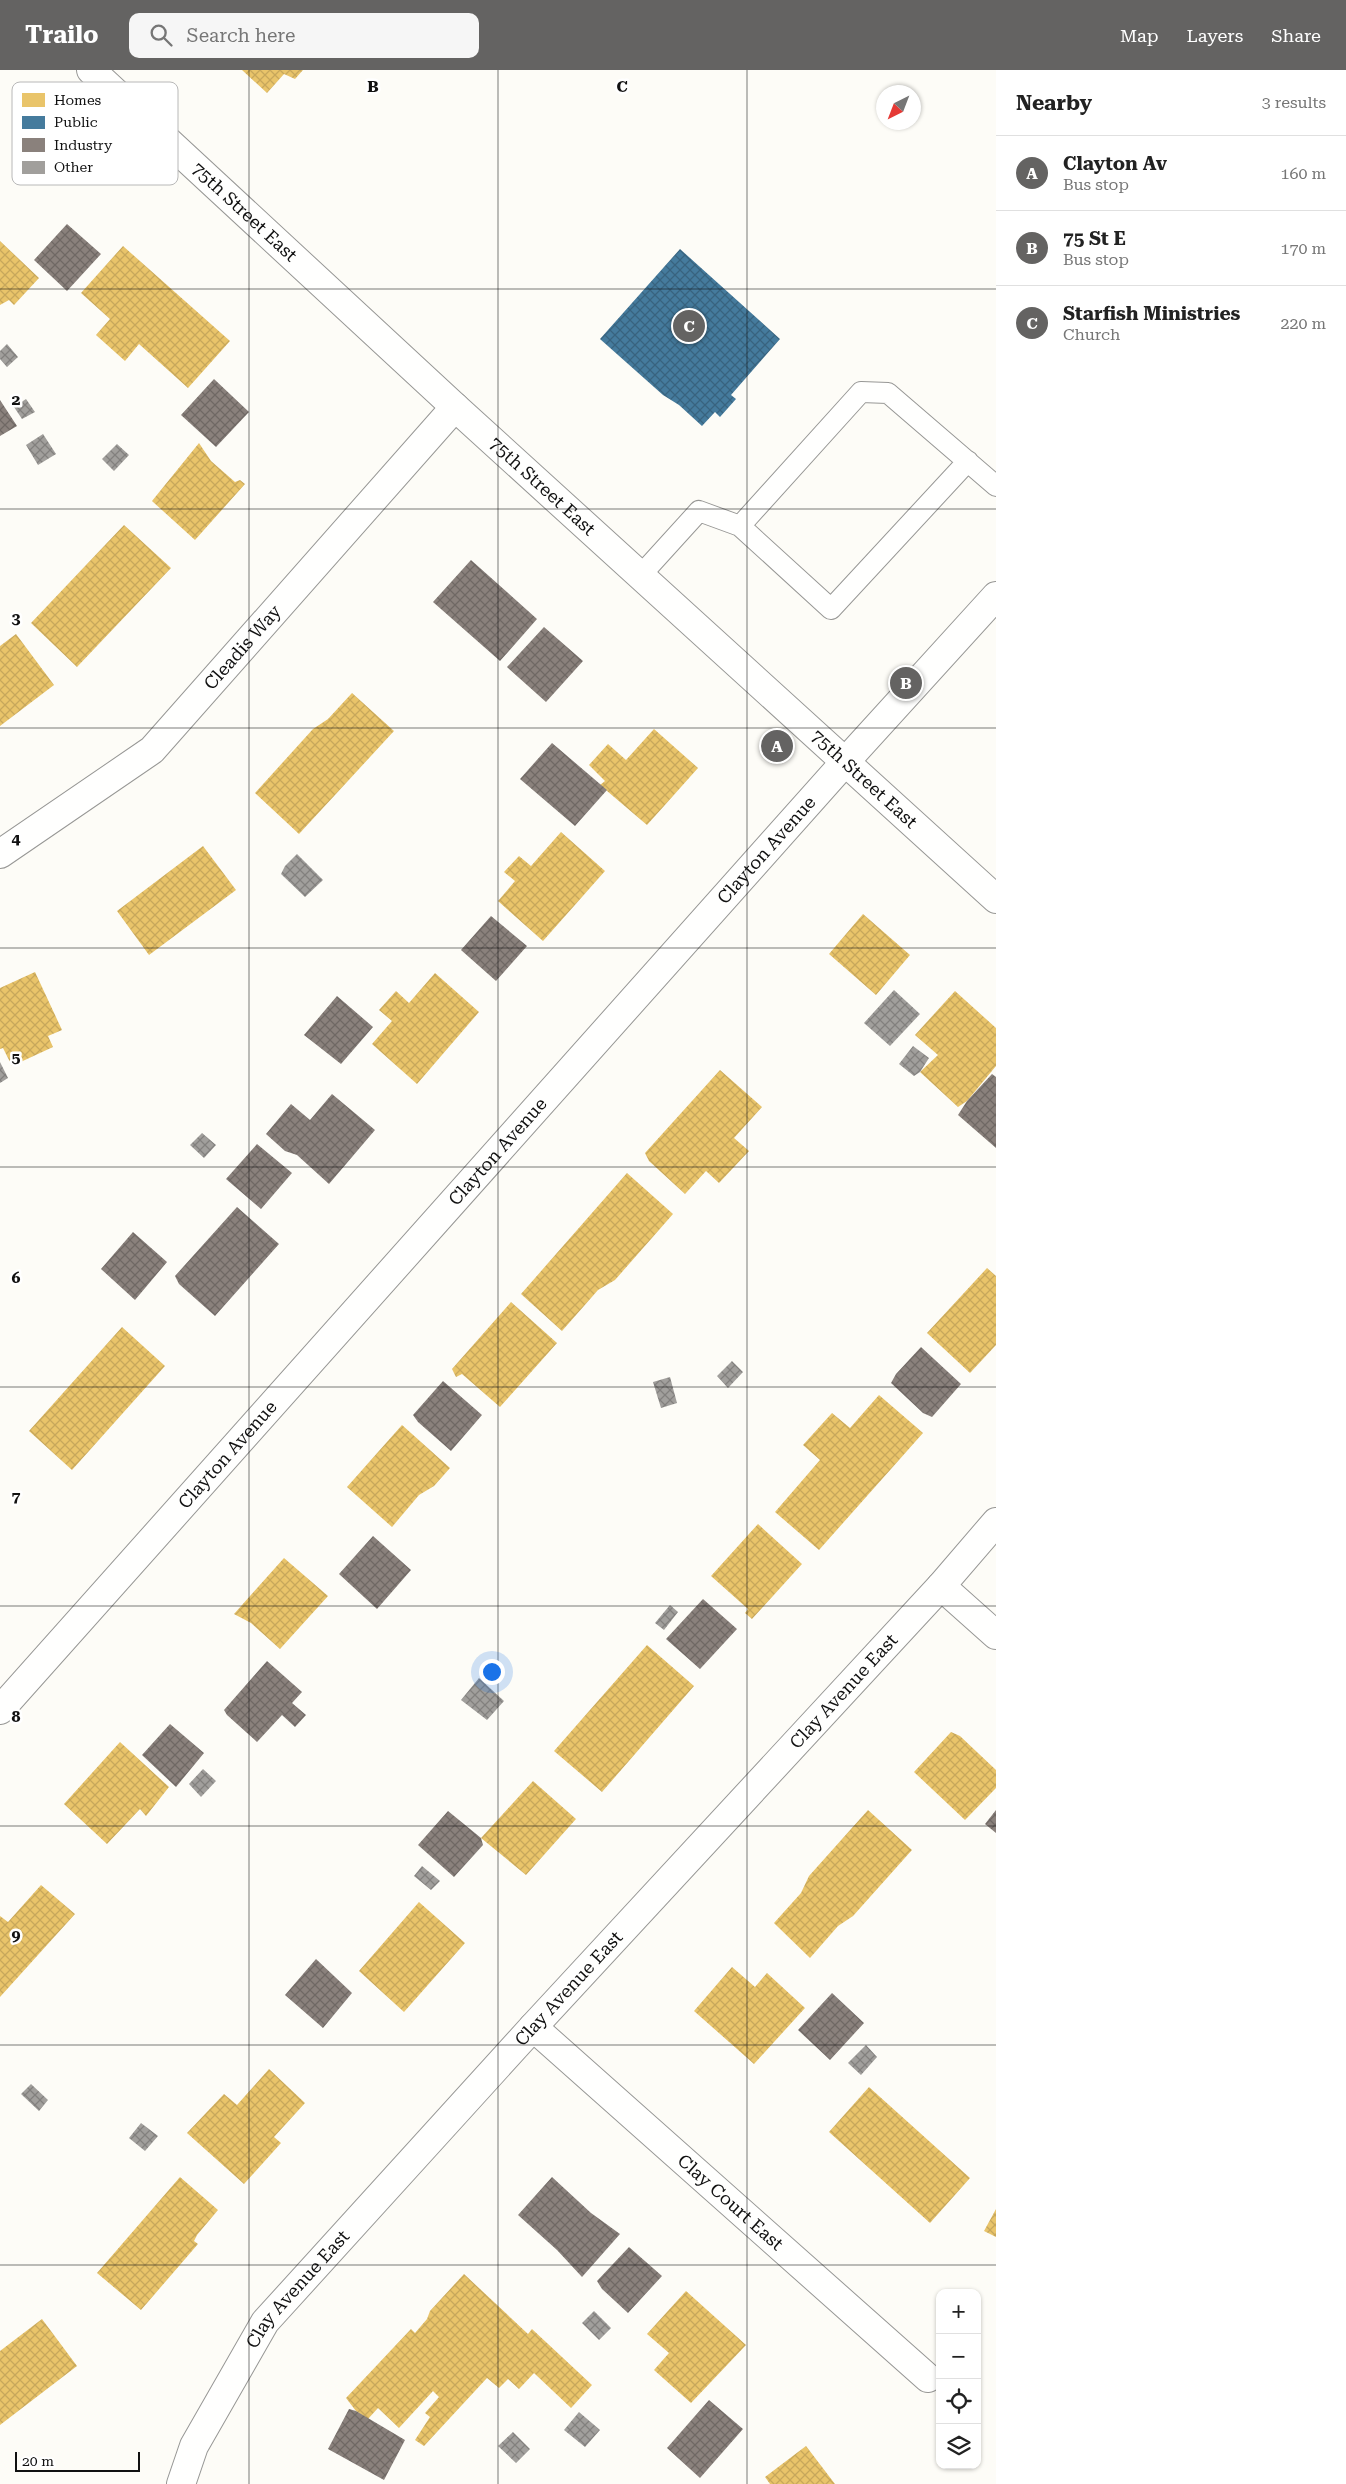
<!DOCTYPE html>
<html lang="en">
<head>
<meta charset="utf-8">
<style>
  body { margin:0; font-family:"Roboto Serif",serif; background:#f6f6f6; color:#222 }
  .controls { position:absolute; right:15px; bottom:15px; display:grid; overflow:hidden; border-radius:10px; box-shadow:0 1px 4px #0004 }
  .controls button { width:45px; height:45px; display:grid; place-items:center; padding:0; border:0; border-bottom:1px solid #e0e0e0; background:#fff; color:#222; font:25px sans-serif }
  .compass { position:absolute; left:876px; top:15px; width:45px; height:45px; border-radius:50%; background:#fff; box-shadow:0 1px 4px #0004; rotate:222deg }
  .scale { position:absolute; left:15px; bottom:12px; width:125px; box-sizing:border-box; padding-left:5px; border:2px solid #111; border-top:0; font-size:14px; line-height:18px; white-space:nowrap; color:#111; -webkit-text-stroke:4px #fff; paint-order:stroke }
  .you { position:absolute; left:491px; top:1601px; width:18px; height:18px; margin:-12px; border:4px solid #fff; border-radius:50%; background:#1a73e8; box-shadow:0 0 0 8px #1a73e833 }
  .badge { display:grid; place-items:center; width:32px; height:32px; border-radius:50%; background:#646362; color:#fff; font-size:16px; font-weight:700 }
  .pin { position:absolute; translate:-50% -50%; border:2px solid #fff; box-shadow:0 1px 5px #0006 }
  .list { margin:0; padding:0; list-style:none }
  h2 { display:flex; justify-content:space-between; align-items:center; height:65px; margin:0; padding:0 20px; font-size:21px }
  h2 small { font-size:16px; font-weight:400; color:#767676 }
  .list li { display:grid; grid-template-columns:32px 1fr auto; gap:15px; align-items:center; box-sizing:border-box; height:75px; padding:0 20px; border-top:1px solid #e0e0e0 }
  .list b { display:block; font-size:19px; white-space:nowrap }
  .list p { margin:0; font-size:16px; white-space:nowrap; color:#767676 }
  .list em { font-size:16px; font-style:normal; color:#767676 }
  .icon { flex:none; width:28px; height:28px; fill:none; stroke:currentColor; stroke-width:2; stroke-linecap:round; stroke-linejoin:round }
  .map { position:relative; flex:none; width:996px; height:2414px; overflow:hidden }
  header { display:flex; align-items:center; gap:30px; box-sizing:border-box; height:70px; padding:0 25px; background:#646362; color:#fff }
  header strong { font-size:24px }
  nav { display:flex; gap:28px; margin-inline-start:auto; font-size:18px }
  .search { width:350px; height:45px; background:#f6f6f6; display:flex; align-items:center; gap:12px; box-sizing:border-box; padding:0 18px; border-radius:10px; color:#767676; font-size:19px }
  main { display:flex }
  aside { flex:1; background:#fff }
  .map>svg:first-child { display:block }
</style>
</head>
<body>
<header>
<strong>Trailo</strong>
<div class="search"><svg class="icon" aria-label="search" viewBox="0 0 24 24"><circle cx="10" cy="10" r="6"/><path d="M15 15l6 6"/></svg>Search here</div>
<nav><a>Map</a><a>Layers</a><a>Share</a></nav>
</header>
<main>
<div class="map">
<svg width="996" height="2414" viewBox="0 0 996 2414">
  <defs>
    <pattern id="homes-cross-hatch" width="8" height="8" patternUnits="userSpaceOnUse" patternTransform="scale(1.25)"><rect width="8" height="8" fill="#e9c46a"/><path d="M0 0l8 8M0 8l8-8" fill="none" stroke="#c7a75b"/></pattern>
    <pattern id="public-cross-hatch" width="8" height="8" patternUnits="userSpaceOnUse" patternTransform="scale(1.25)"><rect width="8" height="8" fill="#457b9d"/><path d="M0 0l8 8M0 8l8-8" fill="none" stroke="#38637f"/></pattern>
    <pattern id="industry-cross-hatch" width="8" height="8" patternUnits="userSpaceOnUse" patternTransform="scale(1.25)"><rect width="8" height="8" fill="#8a817c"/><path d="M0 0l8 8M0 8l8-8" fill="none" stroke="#6f6864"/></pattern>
    <pattern id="building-cross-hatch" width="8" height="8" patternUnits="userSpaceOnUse" patternTransform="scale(1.25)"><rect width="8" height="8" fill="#a19f9c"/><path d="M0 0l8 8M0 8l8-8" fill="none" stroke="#82807e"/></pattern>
  </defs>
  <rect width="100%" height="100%" fill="#fdfcf7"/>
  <path fill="url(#homes-cross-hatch)" d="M242,0H303L295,9L284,4L267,23Z
    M0,171L39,208L14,235L9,230L0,235Z
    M123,176L230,271L188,318L139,274L125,291L96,265L110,249L81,223Z
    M199,373L211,391L235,412L240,410L245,414L195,470L152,431Z
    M124,455L171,498L77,597L31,553Z
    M16,564L54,615L0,656V576Z
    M352,623L394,661L299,764L255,723L313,659L328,649Z
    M654,659L698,698L647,755L600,715L605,711L589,695L608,674L626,690Z
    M561,762L605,801L543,871L498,831L515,811L504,802L519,786L531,796Z
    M203,776L236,820L149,885L117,841Z
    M863,844L910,885L876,925L829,884Z
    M35,902L62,960L48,966L53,977L12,996L3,978L0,979V918Z
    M435,903L479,942L417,1014L372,974L392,951L379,940L396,921L409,933Z
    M955,921L996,958V996L967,1031L958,1037L920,1002L938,985L915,965Z
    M720,1000L762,1037L734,1068L749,1081L719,1113L706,1101L685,1124L649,1091L645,1083Z
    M627,1103L673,1144L615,1210L598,1220L562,1261L521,1224Z
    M987,1198L996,1206V1275L970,1303L927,1263Z
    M511,1232L557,1273L500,1337L462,1304L456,1307L452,1299Z
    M122,1257L165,1296L72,1400L29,1361Z
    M879,1325L923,1363L819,1480L775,1442L820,1390L803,1375L832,1343L850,1358Z
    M402,1355L450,1398L434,1416L419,1425L392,1457L347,1417Z
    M758,1454L802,1494L752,1549L745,1543L748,1539L711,1506Z
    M284,1488L328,1526L280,1579L251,1553L234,1544Z
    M647,1575L694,1616L602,1722L554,1681Z
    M951,1662L960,1666L996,1700V1718L965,1750L914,1702Z
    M120,1672L169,1717L146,1746L140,1739L107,1774L64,1734Z
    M533,1711L576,1749L526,1805L481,1768Z
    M868,1740L912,1780L853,1846L838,1856L810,1888L774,1853L801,1823L809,1806Z
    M41,1815L75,1844L0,1927V1846L8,1852Z
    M419,1832L465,1873L404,1942L359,1901Z
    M732,1897L755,1917L767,1903L805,1938L754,1994L694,1941Z
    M269,1999L305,2033L274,2067L281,2073L244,2114L187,2063L224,2024L237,2035Z
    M869,2017L970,2108L930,2153L829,2062Z
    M180,2107L218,2140L197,2165L194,2171L198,2174L141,2240L97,2203Z
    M996,2139V2167L984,2161Z
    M464,2204L528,2264L532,2259L592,2315L571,2338L534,2303L519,2319L508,2309L499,2318L487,2308L424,2376L415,2370L430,2347L425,2343L439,2327L433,2321L399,2358L378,2338L368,2349L356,2341L346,2328L411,2259L415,2263L427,2249L430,2241Z
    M686,2221L746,2275L691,2333L654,2300L669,2283L647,2264Z
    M42,2249L77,2296L0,2355V2281Z
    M806,2376L835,2414H770L765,2407Z"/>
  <path fill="url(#public-cross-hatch)" d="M680,179L780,269L731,325L736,329L720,347L715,342L702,356L679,335L663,325L600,269Z"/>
  <path fill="url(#industry-cross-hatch)" d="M67,154L101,184L67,221L34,190Z
    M214,309L249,342L216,377L181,345Z
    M0,330L17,356L0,366Z
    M471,490L537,549L500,591L433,532Z
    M544,557L583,591L546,632L507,597Z
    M552,673L607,720L575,756L520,709Z
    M491,846L527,876L496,911L461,880Z
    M337,926L373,957L341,994L304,965Z
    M992,1004L996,1007V1078L958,1045L967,1031Z
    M332,1024L375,1060L329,1114L297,1085L285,1081L266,1064L291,1034L310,1050Z
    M257,1074L292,1103L261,1139L226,1109Z
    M237,1137L279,1174L215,1246L179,1214L175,1206Z
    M133,1162L167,1192L135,1230L101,1199Z
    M921,1277L961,1314L932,1347L923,1343L891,1313L896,1304Z
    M443,1311L482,1345L451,1381L418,1352L413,1345Z
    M373,1466L411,1500L377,1539L339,1504Z
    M703,1529L737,1559L700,1599L666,1569Z
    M267,1591L302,1622L292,1633L306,1645L295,1657L282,1645L257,1672L227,1645L224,1640Z
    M170,1654L204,1683L176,1717L142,1685Z
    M996,1740V1763L985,1754Z
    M448,1741L481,1768L483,1775L454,1807L418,1775Z
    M316,1889L352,1923L323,1958L285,1925Z
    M832,1923L864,1953L830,1990L798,1960Z
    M552,2107L591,2143L620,2164L582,2207L557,2180L518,2145Z
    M629,2177L662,2206L628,2243L602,2219L597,2211Z
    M709,2330L743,2359L700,2408L667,2378Z
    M349,2339L356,2341L405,2370L384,2410L328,2379Z"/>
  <path fill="url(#building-cross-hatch)" d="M7,274L18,287L7,297L0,289V281Z
    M26,329L35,342L22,349L14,337Z
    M43,364L56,384L38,395L26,375Z
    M117,374L129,385L114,401L102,389Z
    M297,784L323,810L305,827L281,804L285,796Z
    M894,920L920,944L890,976L864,953Z
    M913,976L929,988L920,1002L914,1006L899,994Z
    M0,992L8,1008L0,1013Z
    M202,1063L216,1075L204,1088L190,1075Z
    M732,1291L743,1302L728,1318L717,1306Z
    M670,1307L677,1333L661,1338L653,1312Z
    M670,1535L678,1542L664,1560L655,1553Z
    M479,1608L504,1631L487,1650L461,1630Z
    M203,1699L216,1711L201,1727L189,1714Z
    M422,1796L440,1811L431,1820L414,1806Z
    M866,1975L877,1987L861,2005L848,1993Z
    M31,2014L48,2030L39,2041L21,2024Z
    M141,2053L158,2066L145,2081L129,2068Z
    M594,2241L611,2258L599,2270L582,2253Z
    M579,2342L600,2360L585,2377L564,2360Z
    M513,2362L530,2379L516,2393L498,2376Z"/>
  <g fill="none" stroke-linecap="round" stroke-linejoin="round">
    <g stroke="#979795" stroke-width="22">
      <path id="lane" d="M740,456L831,539L968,391
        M640,506L699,441L740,456L861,322L888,323L996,416"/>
    </g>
    <g stroke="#979795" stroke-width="30">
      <g id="street">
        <path id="s1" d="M91,0L455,337L996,829"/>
        <path id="s2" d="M0,784L152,680L455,337"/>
        <path d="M941,1516L996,1565"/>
        <path id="s3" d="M0,1640L845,692L996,526"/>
        <path id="s4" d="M533,1957L928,2308"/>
        <path id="s5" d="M181,2414L194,2376L265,2252L533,1957L941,1516L996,1452"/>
      </g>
    </g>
    <use href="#lane" stroke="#fffffe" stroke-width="20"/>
    <use href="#street" stroke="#fffffe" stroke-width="28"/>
  </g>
  <path fill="none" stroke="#111" stroke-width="1" stroke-opacity="0.55" d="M249,0V2414M498,0V2414M747,0V2414M0,219H996M0,439H996M0,658H996M0,878H996M0,1097H996M0,1317H996M0,1536H996M0,1756H996M0,1975H996M0,2195H996"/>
  <g text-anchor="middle" stroke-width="5" stroke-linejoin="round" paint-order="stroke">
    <g font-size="18" fill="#111" stroke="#fff">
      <text dy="6" stroke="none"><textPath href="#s1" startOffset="209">75th Street East</textPath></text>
      <text dy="6" stroke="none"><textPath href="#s1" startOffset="614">75th Street East</textPath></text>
      <text dy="6" stroke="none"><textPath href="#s2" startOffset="321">Cleadis Way</textPath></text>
      <text dy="6" stroke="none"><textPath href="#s1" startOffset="1049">75th Street East</textPath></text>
      <text dy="6" stroke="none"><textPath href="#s3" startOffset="1152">Clayton Avenue</textPath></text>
      <text dy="6" stroke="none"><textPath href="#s3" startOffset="748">Clayton Avenue</textPath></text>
      <text dy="6" stroke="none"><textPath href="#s3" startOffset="342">Clayton Avenue</textPath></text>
      <text dy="6" stroke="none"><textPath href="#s5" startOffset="1039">Clay Avenue East</textPath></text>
      <text dy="6" stroke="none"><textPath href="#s5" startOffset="634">Clay Avenue East</textPath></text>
      <text dy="6" stroke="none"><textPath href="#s4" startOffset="264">Clay Court East</textPath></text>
      <text dy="6" stroke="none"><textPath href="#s5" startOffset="229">Clay Avenue East</textPath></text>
    </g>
  </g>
  <rect x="12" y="12" width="166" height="103" rx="8" fill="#fff" stroke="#b8b8b8" stroke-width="1"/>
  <rect x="22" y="23" width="23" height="14" fill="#e9c46a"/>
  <rect x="22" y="46" width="23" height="13" fill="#457b9d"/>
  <rect x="22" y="68" width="23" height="14" fill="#8a817c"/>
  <rect x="22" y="91" width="23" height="13" fill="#a19f9c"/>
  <g font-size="14" fill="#111">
    <text x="54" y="35">Homes</text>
    <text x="54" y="57">Public</text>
    <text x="54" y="80">Industry</text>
    <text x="54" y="102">Other</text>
  </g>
  <g font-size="16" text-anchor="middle" font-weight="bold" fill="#111" stroke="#fff" stroke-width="5" stroke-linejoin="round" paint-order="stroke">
    <text x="373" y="22">B</text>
    <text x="622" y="22">C</text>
    <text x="16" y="335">2</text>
    <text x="16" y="554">3</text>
    <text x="16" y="774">4</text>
    <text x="16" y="993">5</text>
    <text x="16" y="1213">6</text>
    <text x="16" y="1432">7</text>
    <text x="16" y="1652">8</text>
    <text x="16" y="1871">9</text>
  </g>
</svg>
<div class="controls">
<button>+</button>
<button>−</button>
<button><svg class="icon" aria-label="locate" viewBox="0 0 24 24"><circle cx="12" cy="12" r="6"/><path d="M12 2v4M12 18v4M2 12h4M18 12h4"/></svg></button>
<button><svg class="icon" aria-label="layers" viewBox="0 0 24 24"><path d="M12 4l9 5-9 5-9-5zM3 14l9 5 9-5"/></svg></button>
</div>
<svg class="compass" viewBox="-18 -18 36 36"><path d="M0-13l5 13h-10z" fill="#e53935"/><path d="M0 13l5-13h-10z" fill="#767676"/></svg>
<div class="scale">20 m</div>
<div class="you"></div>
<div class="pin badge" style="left:777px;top:676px">A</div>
<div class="pin badge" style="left:906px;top:613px">B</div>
<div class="pin badge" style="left:689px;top:256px">C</div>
</div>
<aside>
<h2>Nearby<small>3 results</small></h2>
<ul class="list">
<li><span class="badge">A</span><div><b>Clayton Av</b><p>Bus stop</p></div><em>160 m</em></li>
<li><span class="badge">B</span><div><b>75 St E</b><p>Bus stop</p></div><em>170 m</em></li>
<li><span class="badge">C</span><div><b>Starfish Ministries</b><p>Church</p></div><em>220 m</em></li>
</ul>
</aside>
</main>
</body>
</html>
